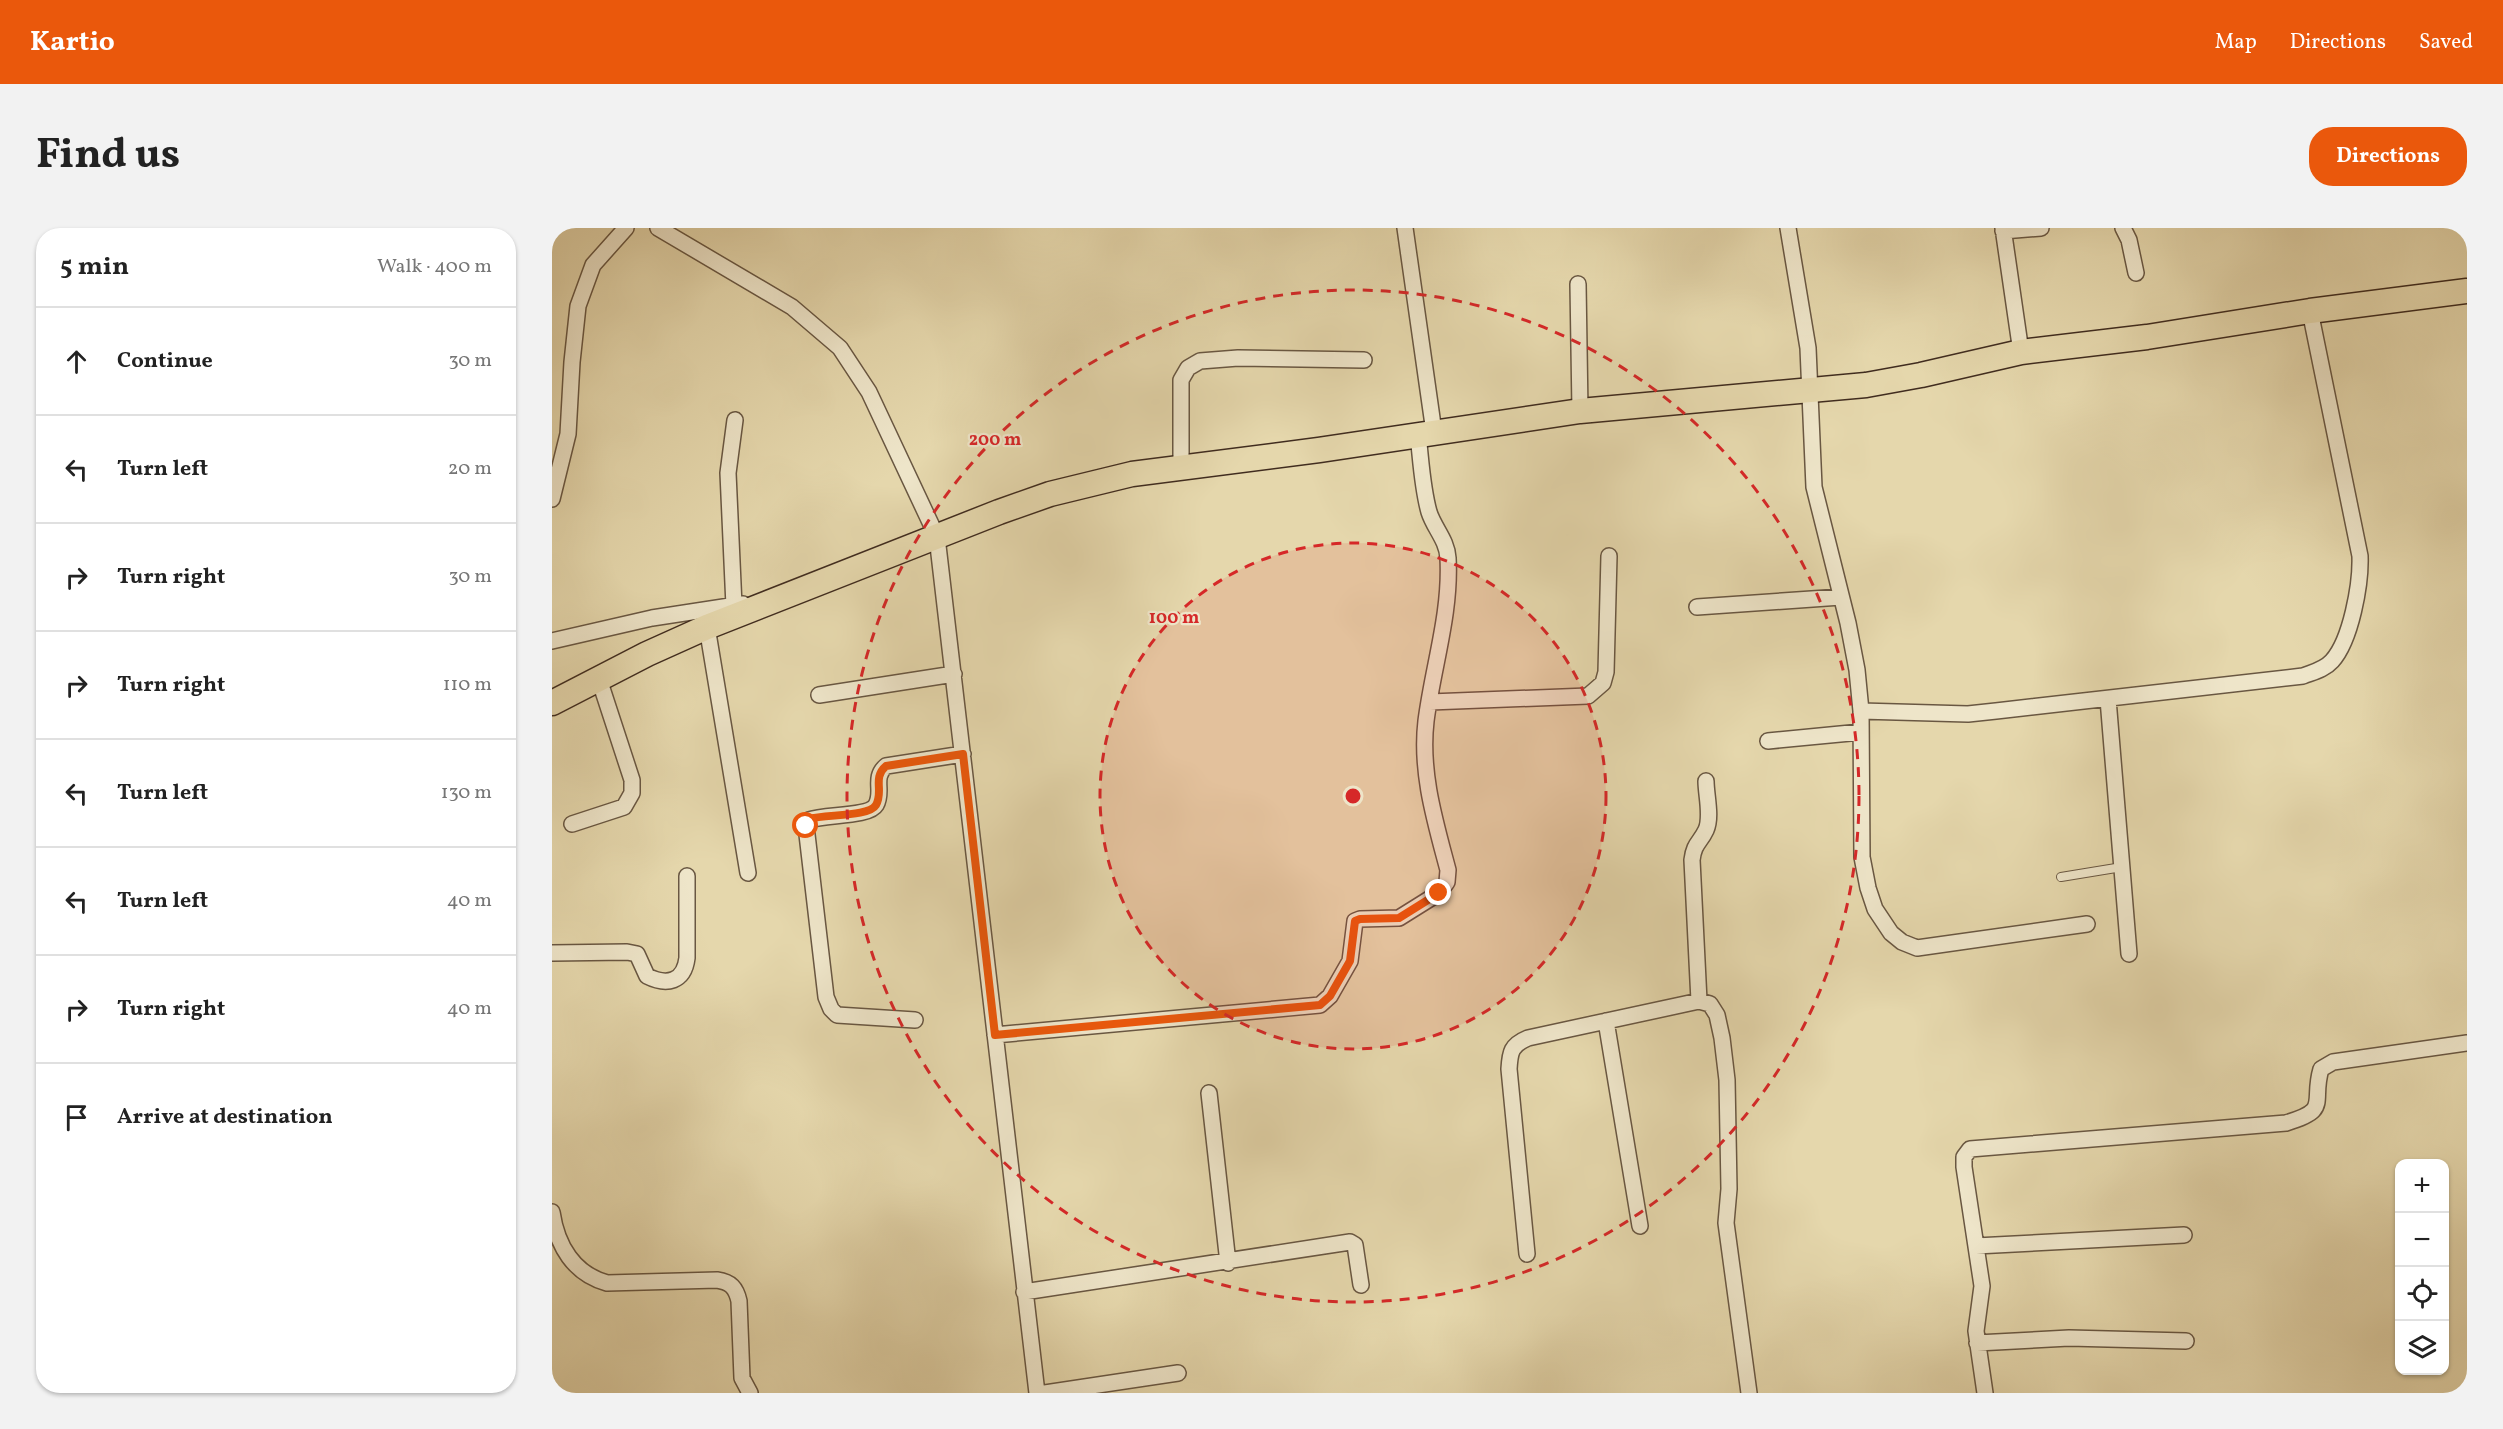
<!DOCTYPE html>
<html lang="en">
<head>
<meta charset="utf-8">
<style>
  body { margin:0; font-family:Vollkorn,serif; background:#f2f2f2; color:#222 }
  .controls { position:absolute; right:18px; bottom:18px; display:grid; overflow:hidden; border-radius:12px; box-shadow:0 2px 4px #0004 }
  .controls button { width:54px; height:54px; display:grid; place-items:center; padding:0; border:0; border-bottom:2px solid #e0e0e0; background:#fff; color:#222; font:30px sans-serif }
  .stop { position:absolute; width:18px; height:18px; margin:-14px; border:4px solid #ea580c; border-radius:50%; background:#fff }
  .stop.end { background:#ea580c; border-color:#fff; box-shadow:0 2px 6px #0008 }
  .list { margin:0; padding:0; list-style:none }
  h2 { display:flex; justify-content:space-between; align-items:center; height:78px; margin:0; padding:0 24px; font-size:26px }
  h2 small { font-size:20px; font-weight:400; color:#767676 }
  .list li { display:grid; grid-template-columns:39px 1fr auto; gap:18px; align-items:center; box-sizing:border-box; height:108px; padding:0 24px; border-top:2px solid #e0e0e0 }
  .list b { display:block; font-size:22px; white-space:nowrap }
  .list em { font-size:20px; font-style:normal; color:#767676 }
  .icon { flex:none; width:33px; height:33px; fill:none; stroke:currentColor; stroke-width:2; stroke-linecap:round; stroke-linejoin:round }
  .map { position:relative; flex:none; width:1915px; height:1165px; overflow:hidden; border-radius:24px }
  header { display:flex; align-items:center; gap:36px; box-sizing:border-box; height:84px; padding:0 30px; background:#ea580c; color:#fff }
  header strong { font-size:28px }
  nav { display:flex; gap:33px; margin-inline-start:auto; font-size:21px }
  .intro { display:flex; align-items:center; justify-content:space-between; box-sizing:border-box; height:144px; padding:0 36px }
  h1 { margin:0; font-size:42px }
  .button { padding:15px 27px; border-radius:24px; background:#ea580c; color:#fff; font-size:21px; font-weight:700 }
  main { display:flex; gap:36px; padding:0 36px }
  aside { flex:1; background:#fff; border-radius:24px; box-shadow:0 2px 4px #0004 }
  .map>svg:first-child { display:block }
</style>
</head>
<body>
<header>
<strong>Kartio</strong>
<nav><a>Map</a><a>Directions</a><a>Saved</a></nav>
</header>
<div class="intro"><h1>Find us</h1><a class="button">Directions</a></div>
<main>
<aside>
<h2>5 min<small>Walk · 400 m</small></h2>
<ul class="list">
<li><svg class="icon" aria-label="ahead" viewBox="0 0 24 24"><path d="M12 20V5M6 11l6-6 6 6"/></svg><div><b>Continue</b></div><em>30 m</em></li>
<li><svg class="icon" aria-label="left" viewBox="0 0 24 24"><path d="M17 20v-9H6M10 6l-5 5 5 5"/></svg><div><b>Turn left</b></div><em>20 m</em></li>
<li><svg class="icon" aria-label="right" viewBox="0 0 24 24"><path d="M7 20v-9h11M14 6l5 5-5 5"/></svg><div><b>Turn right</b></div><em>30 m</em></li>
<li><svg class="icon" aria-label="right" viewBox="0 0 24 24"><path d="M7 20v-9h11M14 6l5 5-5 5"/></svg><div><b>Turn right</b></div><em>110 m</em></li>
<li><svg class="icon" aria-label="left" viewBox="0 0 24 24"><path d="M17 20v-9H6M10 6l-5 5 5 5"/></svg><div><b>Turn left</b></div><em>130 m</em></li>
<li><svg class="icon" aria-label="left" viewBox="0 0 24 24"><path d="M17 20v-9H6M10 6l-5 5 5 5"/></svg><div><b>Turn left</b></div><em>40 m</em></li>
<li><svg class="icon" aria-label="right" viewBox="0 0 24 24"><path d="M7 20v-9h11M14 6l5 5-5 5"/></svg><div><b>Turn right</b></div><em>40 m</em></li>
<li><svg class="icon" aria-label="arrive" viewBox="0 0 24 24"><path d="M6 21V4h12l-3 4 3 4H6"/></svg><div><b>Arrive at destination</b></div></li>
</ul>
</aside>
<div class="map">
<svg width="1915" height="1165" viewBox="0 0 1915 1165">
  <rect width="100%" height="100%" fill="#e5d7ac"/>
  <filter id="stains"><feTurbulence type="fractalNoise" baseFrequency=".00333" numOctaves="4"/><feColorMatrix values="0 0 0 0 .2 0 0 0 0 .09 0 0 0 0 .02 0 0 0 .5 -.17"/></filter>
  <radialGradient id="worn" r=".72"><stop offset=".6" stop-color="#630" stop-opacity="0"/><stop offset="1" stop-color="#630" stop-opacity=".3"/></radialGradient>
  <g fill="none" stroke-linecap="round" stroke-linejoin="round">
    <g stroke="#695742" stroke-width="10">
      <path id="service" d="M1509,649L1570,639"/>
    </g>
    <g stroke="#695742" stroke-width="18">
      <path id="minor" d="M106,0L240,79L288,120L317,164L385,309L485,1165
        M853,0L882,204
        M1236,0L1256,120L1262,259L1296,395L1305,442L1309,483L1310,629L1316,660L1323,681L1339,705L1350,714L1365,720L1535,696
        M1451,0L1469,124
        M1571,0L1577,12L1584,45
        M1451,3L1489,0
        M1026,56L1028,183
        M629,238V152L636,140L648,133L686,130L812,132
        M0,271L16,206L20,134L26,78L41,37L74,0
        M182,378L176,245L183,192
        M1145,379L1289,369
        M155,399L196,645
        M0,413L100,390L191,376
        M267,467L402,446
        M1556,471L1577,726
        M878,474L1036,468L1051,455L1054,444L1057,328
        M1309,483L1416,486L1444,483L1751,448C1761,444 1772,442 1780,433C1799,412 1809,356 1808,328L1758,83
        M1216,513L1309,504
        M20,596L72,579L80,565V552L47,451
        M0,725L75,724L85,726L95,748C115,758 132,754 135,730V648
        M1147,773L1140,632C1142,615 1148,615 1154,602C1160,589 1154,567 1154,553
        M363,792L285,787L279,781L274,769L254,598L257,592C273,586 317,589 324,577C332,563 320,550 334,538L411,526
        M1054,793L1088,998
        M443,807L768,777L778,768L798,733L803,693L808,691L847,690L887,665L895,654L896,642C883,593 868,544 874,493C881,438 899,386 896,330C895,312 882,300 877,284C870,259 869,232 866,207
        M657,865L676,1035
        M0,984C5,1018 22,1046 55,1055L165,1052C179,1054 184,1060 187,1073L190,1150L198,1165
        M1424,1018L1632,1007
        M975,1026L957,841C958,824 959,817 976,810L1147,773L1158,776L1165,787L1170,810L1175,852L1177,961L1174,995L1197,1165
        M472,1064L798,1014L803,1017L809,1057
        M1425,1115L1517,1110L1634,1113
        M493,1165L626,1145
        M1433,1165L1424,1103L1430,1058L1412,939V929L1418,921L1734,895C1779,882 1759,875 1769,841L1781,834L1915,815"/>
    </g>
    <g stroke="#402c1f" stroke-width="27">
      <path id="trunk" d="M0,475L95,426L155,399L447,284L498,266L580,246L767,222L1028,183L1314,157L1369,147L1469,124L1595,109L1758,83L1915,63"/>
    </g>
    <use href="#service" stroke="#eee5c9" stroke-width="8"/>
    <use href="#minor" stroke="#eee5c9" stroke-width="15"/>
    <use href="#trunk" stroke="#e5d7ac" stroke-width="24"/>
  </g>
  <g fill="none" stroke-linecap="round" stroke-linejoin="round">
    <path stroke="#ea580c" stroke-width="8" d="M254,598L257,591C273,586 317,589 324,577C332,563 320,550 334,538L411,526L443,807L768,777L778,768L798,733L803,693L808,691L847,690L887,665"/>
  </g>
  <circle cx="801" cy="568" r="253" fill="#d62828" fill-opacity=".12"/>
  <g fill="none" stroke="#d62828" stroke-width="3" stroke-dasharray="10 8">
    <circle cx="801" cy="568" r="253"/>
    <circle cx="801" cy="568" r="506"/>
  </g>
  <circle cx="801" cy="568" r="9" fill="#d62828" stroke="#eee5c9" stroke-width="3"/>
  <g font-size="18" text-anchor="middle" font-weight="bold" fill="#d62828" stroke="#eee5c9" stroke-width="4.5" stroke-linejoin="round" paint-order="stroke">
    <text x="443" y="217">200 m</text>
    <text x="622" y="395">100 m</text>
  </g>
  <rect width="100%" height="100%" filter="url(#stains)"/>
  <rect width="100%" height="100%" fill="url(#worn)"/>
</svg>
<div class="controls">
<button>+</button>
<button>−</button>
<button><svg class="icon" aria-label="locate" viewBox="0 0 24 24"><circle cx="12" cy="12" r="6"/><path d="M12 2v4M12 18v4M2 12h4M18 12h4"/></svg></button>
<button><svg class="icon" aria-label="layers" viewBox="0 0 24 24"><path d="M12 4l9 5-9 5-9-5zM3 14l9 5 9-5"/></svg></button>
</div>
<div class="stop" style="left:254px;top:598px"></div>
<div class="stop end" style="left:887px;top:665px"></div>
</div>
</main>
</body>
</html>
